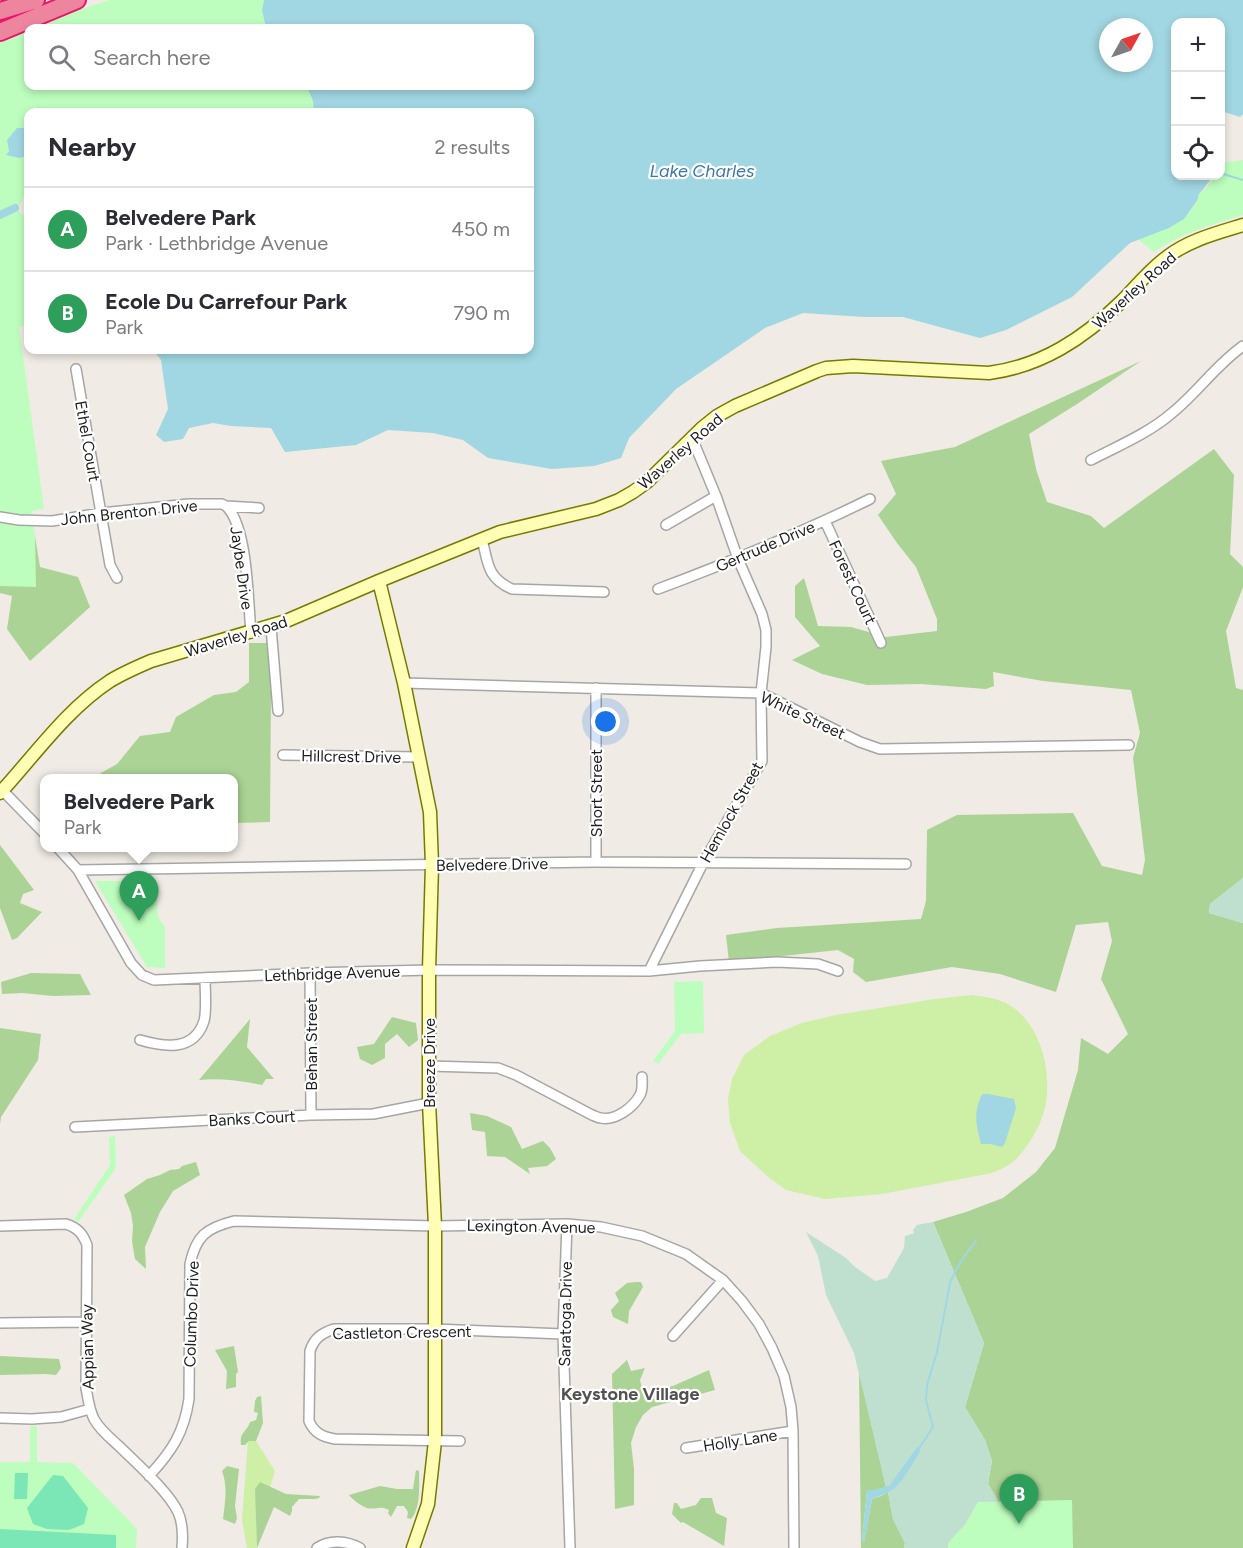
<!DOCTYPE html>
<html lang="en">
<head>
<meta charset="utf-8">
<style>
  body { margin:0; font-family:Figtree,sans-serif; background:#f7f7f7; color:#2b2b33 }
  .controls { position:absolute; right:18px; top:18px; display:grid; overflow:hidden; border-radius:12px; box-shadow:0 3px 9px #0003 }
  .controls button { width:54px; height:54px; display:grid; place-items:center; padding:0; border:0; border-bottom:2px solid #e1e1e2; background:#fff; color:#2b2b33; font:30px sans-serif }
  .compass { position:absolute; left:1099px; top:18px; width:54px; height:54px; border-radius:50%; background:#fff; box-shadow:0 3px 9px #0003; rotate:50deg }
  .you { position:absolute; left:606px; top:722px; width:21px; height:21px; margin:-15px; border:4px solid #fff; border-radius:50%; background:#1a73e8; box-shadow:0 0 0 9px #1a73e833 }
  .badge { display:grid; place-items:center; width:39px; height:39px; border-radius:50%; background:#cd000d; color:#fff; font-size:20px; font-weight:700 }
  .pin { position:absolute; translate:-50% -50px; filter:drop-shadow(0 2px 3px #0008) }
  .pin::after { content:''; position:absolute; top:32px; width:21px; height:18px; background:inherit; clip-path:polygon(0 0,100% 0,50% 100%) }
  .popup { position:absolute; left:40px; top:774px; width:198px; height:78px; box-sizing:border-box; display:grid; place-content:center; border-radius:12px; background:#fff; filter:drop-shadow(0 2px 4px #0005); font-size:20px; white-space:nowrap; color:#7c7c81 }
  .popup b { font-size:22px; color:#2b2b33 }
  .popup::after { content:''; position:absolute; left:50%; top:100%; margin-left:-12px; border:12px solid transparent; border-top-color:#fff }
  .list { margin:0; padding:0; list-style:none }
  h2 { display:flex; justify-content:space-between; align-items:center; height:78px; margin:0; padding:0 24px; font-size:26px }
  h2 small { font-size:20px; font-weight:400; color:#7c7c81 }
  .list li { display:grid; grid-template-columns:39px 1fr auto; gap:18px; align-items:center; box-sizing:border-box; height:84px; padding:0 24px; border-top:2px solid #e1e1e2 }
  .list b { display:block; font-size:22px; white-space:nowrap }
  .list p { margin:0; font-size:20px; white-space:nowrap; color:#7c7c81 }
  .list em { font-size:20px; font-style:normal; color:#7c7c81 }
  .icon { flex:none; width:33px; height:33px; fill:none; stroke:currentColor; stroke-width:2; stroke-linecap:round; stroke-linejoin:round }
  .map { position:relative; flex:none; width:1243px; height:1548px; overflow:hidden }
  .search { position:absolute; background:#fff; box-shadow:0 3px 9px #0003; left:24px; top:24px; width:510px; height:66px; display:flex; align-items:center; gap:15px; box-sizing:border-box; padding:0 21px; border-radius:12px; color:#7c7c81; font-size:22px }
  .panel { position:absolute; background:#fff; box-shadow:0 3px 9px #0003; left:24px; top:108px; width:510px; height:246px; border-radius:12px }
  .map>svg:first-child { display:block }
</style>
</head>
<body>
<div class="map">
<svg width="1243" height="1548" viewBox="0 0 1243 1548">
  <rect width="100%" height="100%" fill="#f0ebe4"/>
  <path fill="#ceefa6" d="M971,995C985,997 999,998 1011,1006C1041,1026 1051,1069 1046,1102C1043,1122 1030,1145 1016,1159C1009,1166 1001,1169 992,1173L882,1194L825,1199L786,1190L767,1176L740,1151L730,1123L728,1099L732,1079L744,1055L770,1036L802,1023L836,1015L935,999Z
    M248,1441H256L275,1471L270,1487L260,1482L256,1513L257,1548H247L242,1520Z"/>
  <path fill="#abd395" d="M1141,361L1077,404L1029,434L1036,469L1047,502L1091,516L1104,528L1214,449L1234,475L1230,554L1243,567V587L1226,631L1236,688L1243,690V878L1210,904L1209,913L1243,923V1548H948V1543L998,1501L988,1484L992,1461L985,1440L965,1407L984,1343L933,1222L966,1212L1003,1198L1036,1172L1055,1148L1078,1070L1081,1038L1108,1054L1128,1034L1101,979L1112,941L1108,922L1076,925L1056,992L1000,974L952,967L866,982L853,972L854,959L838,950L729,962L726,935L777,928L921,919L926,901L927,830L957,815L1073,813L1102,866L1142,875L1145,860L1133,758L1140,733L1131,690L1043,681L993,672L994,686L986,689L921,684L867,685L822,674L792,660L820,646L795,617V586L804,578L818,626L851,627L886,637L937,631V619L916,567L897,543L878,515L896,494L881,461L955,447Z
    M0,530L35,536L40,567L78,577L90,607L30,661L7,629L12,596L0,593Z
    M249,643H267L271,691L270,822L234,823V778H96L101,773L117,764L140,736L170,732L176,717L214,695L236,692L249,682Z
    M0,845L34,890L23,894L20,903L42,912L17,938L12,940L0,908Z
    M31,973L80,974L91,995L53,996L22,993L2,994L1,982Z
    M392,1017L416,1023L418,1040L409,1047L397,1034L385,1044V1058L372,1065L360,1059L357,1047L374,1044Z
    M250,1019L247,1047L274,1079H266L262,1085C242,1081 220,1078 199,1080Z
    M0,1028L41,1034L38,1060L1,1117L0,1124Z
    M470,1113L487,1116L511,1127L522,1149L543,1141L550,1148L556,1159L547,1166L528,1168L530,1174L505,1157L487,1156L485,1132L472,1130Z
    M196,1162L200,1175L173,1191L160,1212L145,1247L146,1269L135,1259L132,1241L133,1226L131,1213L124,1195L147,1179L160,1175L170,1170L179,1169L182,1166Z
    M636,1282H641L643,1287L629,1311L628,1324L613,1317L611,1310L619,1301L615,1293L627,1283Z
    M234,1346L238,1372L236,1374V1387L226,1389L227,1371L215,1350Z
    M0,1356L59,1359L61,1368L56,1375L45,1374L0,1375Z
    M627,1360L631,1371L645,1368L640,1380L645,1401L653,1389L673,1386L709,1370L715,1390L652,1407L643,1415L636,1427L631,1443L634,1469V1505L615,1509L612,1374Z
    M859,1370L886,1487L876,1490L867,1491L862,1540L864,1542L872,1499L881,1496L888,1492L893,1519L905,1543L904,1548H861Z
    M261,1396L263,1423L256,1441H249L245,1445H241C239,1432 247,1432 250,1422L256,1420L258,1413L254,1412L255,1401L257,1397Z
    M227,1466L239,1469L235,1506L237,1518L235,1524L223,1519C225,1502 228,1487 222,1471Z
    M416,1470L419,1471C419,1487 421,1507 411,1519L407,1518L408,1512L404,1506H397L391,1517L388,1513L389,1510C380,1505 376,1510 367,1508C361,1506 353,1500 349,1495L380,1486L397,1489H413Z
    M260,1482L286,1494L320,1496L319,1498L315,1499H299L292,1507V1511L290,1516L274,1507L257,1548L255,1489Z
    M701,1498H712L716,1513L727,1518L724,1546L683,1522L681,1523L672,1514L674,1503H677L681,1509L696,1505Z"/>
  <path fill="#bfe0cf" d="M1243,878V923L1209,913L1210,904Z
    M933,1222L984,1343L965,1407L985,1440L992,1461L988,1484L998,1502H978L965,1525L948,1543V1548H904L905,1543L893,1519L888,1492L896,1487L916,1458L890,1485L886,1487L854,1353L826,1295L818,1256L806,1232L846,1258L855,1267L875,1281L887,1278L904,1248L905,1236L914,1233L913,1230L917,1225Z"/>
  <path fill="#bdfebe" d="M110,0H264L262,10L266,28H28V86H306C311,95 315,102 313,112H28V128L15,132L7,140L9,151L6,155L19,158L28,156V188C23,194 23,204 16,208L21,214L28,215V326L19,327L44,509L31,511L35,536L36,587L0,586V34Z
    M1243,160V215C1208,226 1184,232 1154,252L1138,239C1162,232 1193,221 1199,194C1207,189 1211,179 1220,176L1222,170L1221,163Z
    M95,881H155L158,917L165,927V968L147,967Z
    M703,981L704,1033L681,1034L658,1064L653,1061L675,1031L674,982Z
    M115,1136L116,1165L115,1169L78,1222L74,1219L110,1165L109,1137Z
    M30,1426H37V1462L73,1463L137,1529L136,1548H0V1462H30Z
    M1072,1500L1073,1548H948V1543L965,1525L978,1502Z"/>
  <path fill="#7be6b6" d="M15,1473H28L27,1499H14Z
    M53,1475L63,1476L88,1508L84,1524L69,1530L47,1529L33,1524L27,1508Z
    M0,1529L116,1535V1548H0Z"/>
  <path fill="#a1d7e2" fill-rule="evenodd" d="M264,0H1243V114L1240,117L1221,111L1220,22H1176V176H1213L1201,192L1199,194L1197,201L1184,219L1169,228L1130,243L1072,297L1006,330L980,338L903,317H864L803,313L765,328L676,389L629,438L621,458L594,466L552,469L488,458L463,440L433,433L388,430L356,445L285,452L271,428L231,426L213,423L189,428L183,439L164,442L156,435L168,409L161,360L153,350H530V112H313C315,102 311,95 306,86H530V28H266L262,10ZM1108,27H1144V63H1108Z
    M17,128H28V156L19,158L6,155L9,151L7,140Z
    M982,1094H988L1014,1099L1016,1108L1005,1143L1002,1147L991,1144H981C976,1122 973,1115 982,1094Z
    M917,1447L920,1451C915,1461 902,1482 895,1488C888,1493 880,1496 872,1499L864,1543L862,1540L867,1490H876L890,1485Z"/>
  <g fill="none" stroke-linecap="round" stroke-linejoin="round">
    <path stroke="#a1d7e2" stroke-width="2" d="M1220,173L1243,180
      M918,1450L933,1427L926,1400L927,1385L937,1352L950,1283L955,1272L963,1258L976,1241"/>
    <path stroke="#a1d7e2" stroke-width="8" d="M0,215L15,208"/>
    <g stroke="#a6a6a6" stroke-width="12">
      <path id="street" d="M76,369L110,565L117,578
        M1091,460C1118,446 1149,433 1172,413C1197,393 1216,365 1243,346
        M226,506C248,526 248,602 251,633
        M0,517L19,520L52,521L101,513L189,504H222L226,506L259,508
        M825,521L881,643
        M666,525L716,496
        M482,539C488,563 487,578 512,589L604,592
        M658,589C730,562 801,533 870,499
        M271,627L278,711
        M404,683L761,693L860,742L880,749L1129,745
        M596,688V862
        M283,755L419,757
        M2,790L45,834
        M58,848L78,870L131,963L142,975L154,980L310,973L429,970L649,971L700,966L777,962L818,964L838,971
        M78,870L596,862L906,864
        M649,971L703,863L762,761L761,693L766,647V630L762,614L738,559L716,496L692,438
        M310,973L311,1115
        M140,1040C164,1047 194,1052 204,1021C207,1010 205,990 205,978
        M429,1066L498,1068L516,1075L592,1115C595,1116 598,1118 601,1118C615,1121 633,1108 640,1095C643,1090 642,1083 642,1077
        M75,1127L311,1115L373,1114L429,1103
        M567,1224L563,1334L570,1548
        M0,1226L66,1224C78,1228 83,1234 87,1245L86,1388C88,1399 89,1409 94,1419C100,1430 110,1438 119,1446C136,1463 168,1491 178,1512C183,1523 183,1536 182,1548
        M0,1323L86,1322
        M673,1336L723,1280
        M0,1418L32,1419L61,1417L90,1409
        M460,1441L335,1439C323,1437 314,1433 309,1421L310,1351C314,1338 322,1333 334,1329H434L563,1334
        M686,1448L793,1431
        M149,1476C172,1451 184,1433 189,1399L190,1264C196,1236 206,1228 234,1221L435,1226L567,1224L601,1227L642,1236L686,1254L723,1280L742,1301L759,1324L772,1348L784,1376L791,1407L793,1431L794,1548
        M317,1548C330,1539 347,1541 360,1548"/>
    </g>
    <g stroke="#767b00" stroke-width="15">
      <path id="secondary" d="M379,581L404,683L430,812L432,865L429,970V1103L435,1226V1441L428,1504L413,1548
        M0,793C35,755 66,710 110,681C123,673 137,667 151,661L286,621L379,581L500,532L596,509L619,500L633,492L647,482L702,428L717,416L735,406L817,371L826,368L853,366L989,373C1042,366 1084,338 1121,302C1136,287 1149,270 1167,257C1189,240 1217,233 1243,225"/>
    </g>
    <g stroke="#ea156c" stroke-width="20">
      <path id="highway" d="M0,11L36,0
        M0,32L77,0"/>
    </g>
    <use href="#street" stroke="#fff" stroke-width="9"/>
    <use href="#secondary" stroke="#fffeb4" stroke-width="12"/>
    <use href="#highway" stroke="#ee859f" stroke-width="16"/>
  </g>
  <g text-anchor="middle" stroke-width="4.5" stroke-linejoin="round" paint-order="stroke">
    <g font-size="16" fill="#1f1f1f" stroke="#fff">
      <text transform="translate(1134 290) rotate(-42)" y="6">Waverley Road</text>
      <text transform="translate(88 441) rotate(80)" y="6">Ethel Court</text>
      <text transform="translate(680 451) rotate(-41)" y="6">Waverley Road</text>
      <text transform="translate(129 512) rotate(-6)" y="6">John Brenton Drive</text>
      <text transform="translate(765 546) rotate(-23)" y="6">Gertrude Drive</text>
      <text transform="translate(242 568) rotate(82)" y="6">Jaybe Drive</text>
      <text transform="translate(853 582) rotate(65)" y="6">Forest Court</text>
      <text transform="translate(236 636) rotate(-17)" y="6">Waverley Road</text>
      <text transform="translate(803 715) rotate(25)" y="6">White Street</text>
      <text transform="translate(351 756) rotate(1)" y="6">Hillcrest Drive</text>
      <text transform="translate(596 793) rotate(-90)" y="6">Short Street</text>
      <text transform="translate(731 812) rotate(-61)" y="6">Hemlock Street</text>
      <text transform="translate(492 864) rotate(-1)" y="6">Belvedere Drive</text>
      <text transform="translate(332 973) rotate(-2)" y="6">Lethbridge Avenue</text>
      <text transform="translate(311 1044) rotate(-90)" y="6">Behan Street</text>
      <text transform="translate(429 1063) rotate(-90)" y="6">Breeze Drive</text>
      <text transform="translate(252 1118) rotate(-3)" y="6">Banks Court</text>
      <text transform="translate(531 1226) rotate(1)" y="6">Lexington Avenue</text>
      <text transform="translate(191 1314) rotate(-88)" y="6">Columbo Drive</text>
      <text transform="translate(565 1314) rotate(-89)" y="6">Saratoga Drive</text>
      <text transform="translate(402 1332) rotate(-1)" y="6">Castleton Crescent</text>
      <text transform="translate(87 1347) rotate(-91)" y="6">Appian Way</text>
      <text transform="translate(740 1440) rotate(-9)" y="6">Holly Lane</text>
    </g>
    <g font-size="18" font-style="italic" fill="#3d78a6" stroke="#fff">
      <text x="702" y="177">Lake Charles</text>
    </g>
    <g font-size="18" font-weight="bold" fill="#525252" stroke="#fff">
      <text x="630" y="1400">Keystone Village</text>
    </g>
  </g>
</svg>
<div class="controls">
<button>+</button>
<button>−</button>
<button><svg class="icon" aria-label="locate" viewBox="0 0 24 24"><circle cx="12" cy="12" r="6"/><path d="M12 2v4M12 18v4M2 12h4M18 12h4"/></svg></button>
</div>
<svg class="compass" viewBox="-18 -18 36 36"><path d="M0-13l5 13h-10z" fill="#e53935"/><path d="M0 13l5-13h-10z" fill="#7c7c81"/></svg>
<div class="you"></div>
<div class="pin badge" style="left:139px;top:921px;background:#2e9e5b">A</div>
<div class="popup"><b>Belvedere Park</b>Park</div>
<div class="pin badge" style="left:1019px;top:1524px;background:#2e9e5b">B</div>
<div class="search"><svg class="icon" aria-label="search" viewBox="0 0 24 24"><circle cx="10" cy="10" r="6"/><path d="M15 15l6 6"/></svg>Search here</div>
<section class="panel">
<h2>Nearby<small>2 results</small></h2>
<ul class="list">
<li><span class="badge" style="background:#2e9e5b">A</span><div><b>Belvedere Park</b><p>Park · Lethbridge Avenue</p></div><em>450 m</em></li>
<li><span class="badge" style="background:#2e9e5b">B</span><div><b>Ecole Du Carrefour Park</b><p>Park</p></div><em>790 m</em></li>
</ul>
</section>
</div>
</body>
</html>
